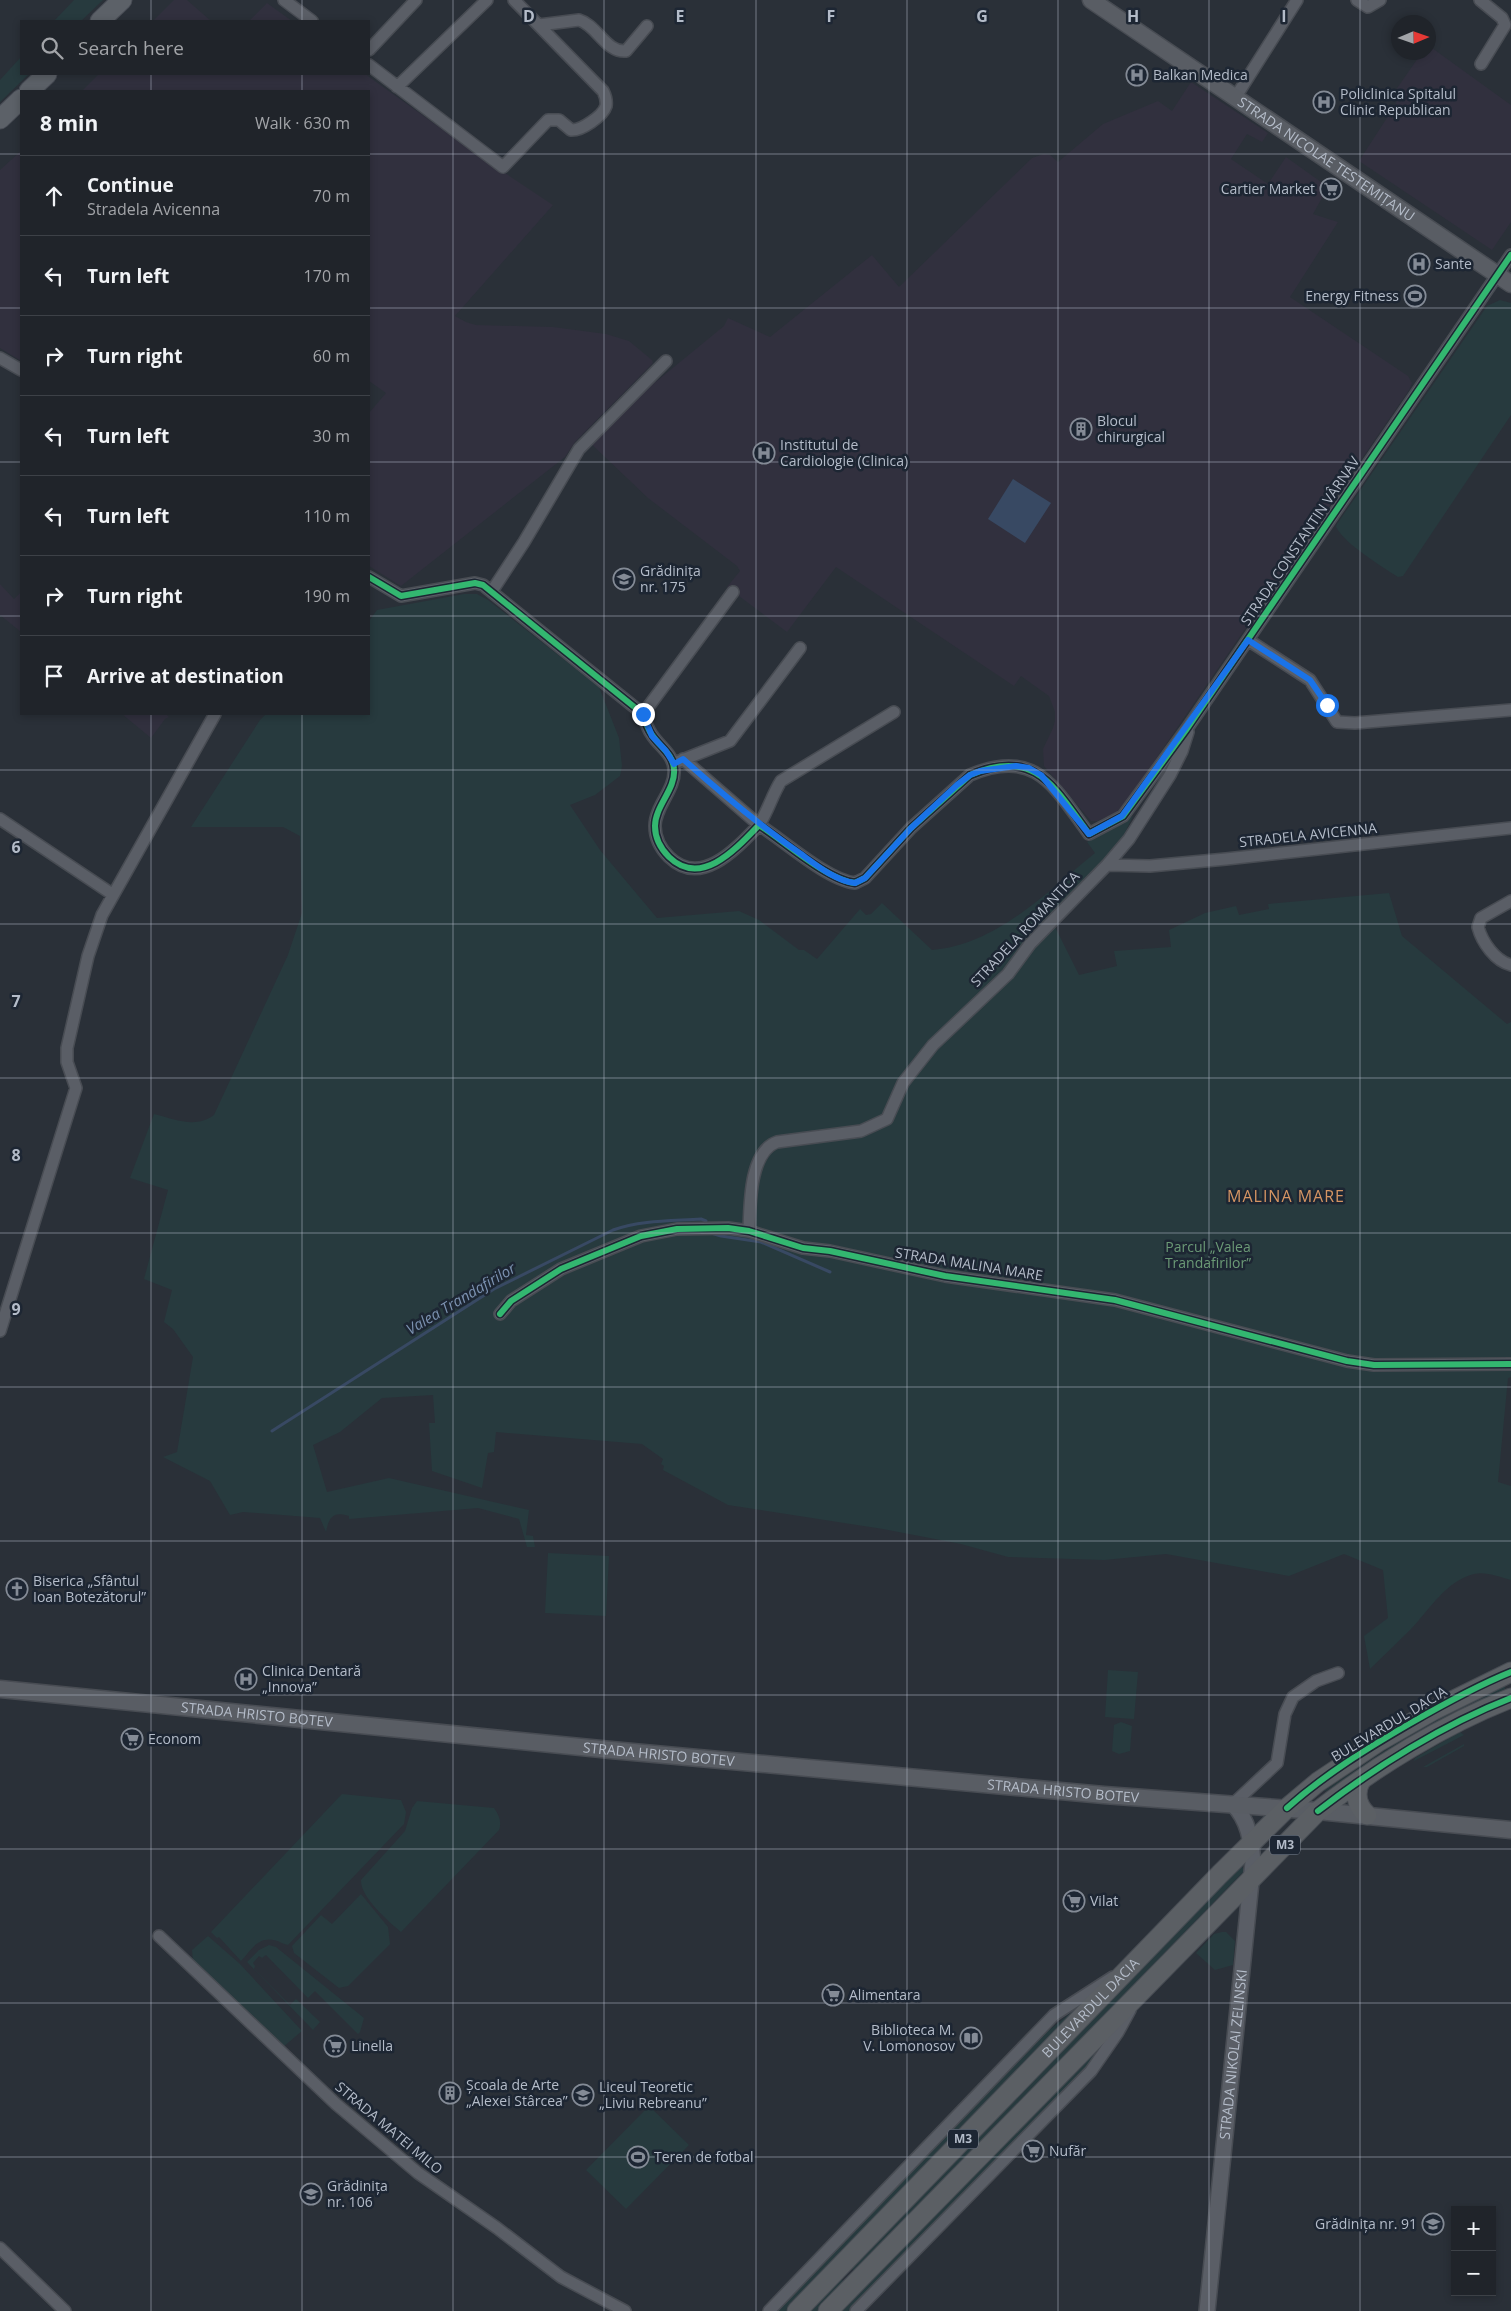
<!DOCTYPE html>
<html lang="en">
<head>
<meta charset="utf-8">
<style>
  body { margin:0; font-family:"Open Sans",sans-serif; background:#282c32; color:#f1f3f6 }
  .controls { position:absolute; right:15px; bottom:15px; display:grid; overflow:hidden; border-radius:0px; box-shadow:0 2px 8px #0003 }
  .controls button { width:45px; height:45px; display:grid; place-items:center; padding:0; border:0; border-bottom:1px solid #3d4147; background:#20242a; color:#f1f3f6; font:25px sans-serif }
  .compass { position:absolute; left:1391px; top:15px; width:45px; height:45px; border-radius:50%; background:#20242a; box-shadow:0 2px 8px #0003; rotate:88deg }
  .stop { position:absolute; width:15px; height:15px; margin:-11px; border:4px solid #1a73e8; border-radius:50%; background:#fff }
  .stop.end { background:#1a73e8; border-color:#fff; box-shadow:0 1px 5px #0008 }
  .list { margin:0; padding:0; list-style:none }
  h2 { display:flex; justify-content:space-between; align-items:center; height:65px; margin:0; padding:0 20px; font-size:21px }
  h2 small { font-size:16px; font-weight:400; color:#a2a4a8 }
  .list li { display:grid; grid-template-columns:32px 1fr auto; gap:15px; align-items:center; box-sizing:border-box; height:80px; padding:0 20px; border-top:1px solid #3d4147 }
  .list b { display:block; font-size:19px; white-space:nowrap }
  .list p { margin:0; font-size:16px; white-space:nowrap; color:#a2a4a8 }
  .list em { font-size:16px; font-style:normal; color:#a2a4a8 }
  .icon { flex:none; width:28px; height:28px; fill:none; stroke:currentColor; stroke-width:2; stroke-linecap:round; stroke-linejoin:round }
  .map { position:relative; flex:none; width:1511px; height:2311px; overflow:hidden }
  .search { position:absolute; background:#20242a; box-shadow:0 2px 8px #0003; left:20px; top:20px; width:350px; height:55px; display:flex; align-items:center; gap:12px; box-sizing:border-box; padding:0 18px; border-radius:0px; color:#a2a4a8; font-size:19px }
  .panel { position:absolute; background:#20242a; box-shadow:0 2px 8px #0003; left:20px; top:90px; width:350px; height:625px; border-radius:0px }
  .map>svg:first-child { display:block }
</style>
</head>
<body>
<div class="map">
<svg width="1511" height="2311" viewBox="0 0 1511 2311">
  <rect width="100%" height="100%" fill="#2a3038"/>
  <path fill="#31303e" d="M174,0H187L211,21H153Z
    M267,3L292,21H249Z
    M1432,48L1511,105V222L1492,250L1359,161L1394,107L1398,99L1393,94L1418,58H1424Z
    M99,74H365L481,157L553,205L455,316L466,322L476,325L553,327L606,334L629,341L652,360L653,363L575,442L565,457L401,586L369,566V413L386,393L369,381V91H82Z
    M1191,82L1268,133L1262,142L1247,134L1231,159L1268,184L1286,157L1328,187L1313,214L1338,222L1290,297L1408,376L1412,383L1409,390L1129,798L1116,813L1097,821H1091L1044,766L1043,749L1053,728L1055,721V712L1049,696L1021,676L1014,686L836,567L787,632L727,587L740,571L737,566L648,498L586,439L724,326L728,318L770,337L872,255L899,287L1032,158L1044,154L1050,155L1058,162L1103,124L1158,101L1172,111Z
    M21,151V361L0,348V170Z
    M0,584L14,599L21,592V632L0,615Z
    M122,714H166L169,717L165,719L151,738Z"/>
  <path fill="#273a3e" d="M74,0H103L81,21H54Z
    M21,57V74H29L0,102V80Z
    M1500,300L1511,303V415L1403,576L1398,577C1381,566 1345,544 1336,527L1337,524L1487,306Z
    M464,594H477L488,600L599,687L619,738L622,766L620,776L595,795L570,805L600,850L657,918L739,911L759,920L799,950H804L817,959L860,909L866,915L871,914L882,903L932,950C996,945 1047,892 1095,853L1087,842L1133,816L1121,841L1050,917L1079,975L1117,966L1114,951L1171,947L1169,930L1205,913L1236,906L1239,915L1269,909L1268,904L1389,893L1402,936L1507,1024L1511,1022V1377L1508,1378L1498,1482L1511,1486V1580C1500,1577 1485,1571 1474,1574C1446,1581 1430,1609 1411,1629C1398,1642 1384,1655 1370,1669L1364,1636L1388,1618L1383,1570L1344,1554L1289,1576L1166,1554L1104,1560L1008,1557L961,1544L883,1529L728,1505L663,1470L664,1466L661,1464L663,1459L642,1444L496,1432L494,1452L488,1453L482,1488L432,1471L429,1423H435L433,1395L382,1398L340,1432L313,1445L327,1492L389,1478L529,1510L526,1535L533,1536L535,1547H527L519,1519L478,1508L349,1519V1516C334,1511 329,1516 326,1532L320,1518L243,1512L230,1515L210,1481L163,1457L177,1452L193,1357L173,1329L164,1322L172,1290L144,1279L168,1190L130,1178L154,1114C174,1119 196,1129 214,1115L288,955L302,913L300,836L283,827H191L260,720L266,714H369V621L377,610Z
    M548,1553L609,1556L606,1616L545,1613Z
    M1108,1670L1138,1672L1134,1719L1105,1717Z
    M1505,1685V1689C1442,1717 1384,1754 1326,1791H1324L1402,1739L1456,1709Z
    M1121,1722L1132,1726L1130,1751L1119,1754L1112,1751L1114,1725Z
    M1460,1732L1464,1735L1414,1761L1415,1758Z
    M1464,1744V1746L1427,1767H1423Z
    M342,1794L401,1800L406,1812L404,1824L288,1945C282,1944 278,1940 273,1940C257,1937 250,1952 241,1961L219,1937L217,1938L211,1932Z
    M417,1801L494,1808C499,1815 502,1822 499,1830L401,1932C389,1922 360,1897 361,1880L405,1831L412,1808Z
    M1241,1866L1245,1870L855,2272L851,2268Z
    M361,1894L388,1927L390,1944L348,1986L339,1988L294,1953L292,1946L321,1915L332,1924Z
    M1222,1932H1226L1235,1941L1233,1965L1215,1970L1196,1953L1214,1934Z
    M208,1936L240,1964L302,2031L283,2047L193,1961L192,1950Z
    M269,1945L276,1947L364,2018L360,2032L358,2034L315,1991L308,1998L266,1955L262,1958L259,1956L253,1963L255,1966L254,1969L290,2005L296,1999L320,2022L313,2030L247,1962L259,1950Z
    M1093,1995L786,2311H776L1048,2031Z
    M1114,2029L1088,2066L850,2311H839Z
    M649,2106L689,2145L626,2209L586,2170Z
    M840,2277L844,2282L817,2311H807Z"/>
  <path fill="#384963" d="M1013,479L1051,503L1025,543L988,519Z"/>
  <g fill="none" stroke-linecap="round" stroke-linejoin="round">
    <path stroke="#384963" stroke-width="3" d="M711,1233L721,1236L761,1242L830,1272
      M272,1431L494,1289L613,1230C641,1220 672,1221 701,1219L706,1221"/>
    <g stroke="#484c53" stroke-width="14">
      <path id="minor" d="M284,0L312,21
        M1357,0L1368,7L1380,0
        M1480,0L1502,18L1505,25L1481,64
        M539,25L579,20C597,25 606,53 626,51L647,26
        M369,50L416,0
        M369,65L503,167L548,120H559L571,130C581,131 603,116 606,106C607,100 605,95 603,91L514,0
        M397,87L487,0
        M1235,98L1297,0
        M0,358L21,370
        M369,577L401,596L475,583L483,585L643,714C645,721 647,728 652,735C660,747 673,754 674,769C676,789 655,806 655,826C655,838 661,849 669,857C701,888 736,849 759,825C783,840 827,880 855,883L865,878L911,828L970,775C1036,747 1054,787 1089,834L1123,816L1186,730L1511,255
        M492,591L524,542L579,449L666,361
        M1248,640L1310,680L1337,722L1355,723L1511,710
        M643,714L733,592
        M683,759L759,825C769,809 772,795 781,781L894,712
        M677,762L730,741L800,648
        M0,819L112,894
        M1107,865L1150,866L1226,859L1511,828
        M1511,901L1481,918L1478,927C1482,942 1495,961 1511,965
        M749,1231C750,1206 749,1152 777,1142L861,1131L887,1119L903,1083L933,1045L1008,974L1030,944L1107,865L1129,839L1170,775L1182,751L1188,732
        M500,1314L511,1301L561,1269L641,1236L677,1229L728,1228L749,1231L803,1248L830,1251L945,1276L1115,1300L1347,1361L1374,1365L1511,1364
        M0,1331L76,1088L67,1062V1048L88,956L102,915L215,714
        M1233,1804L1277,1763L1285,1714L1293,1697L1316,1681L1338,1673
        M159,1936L336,2104L418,2173L497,2228L561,2277L625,2311
        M0,2248L65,2311
        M769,2311L1054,2015L1113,1977
        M856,2311L1091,2071L1118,2032L1130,2010"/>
    </g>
    <g stroke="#484c53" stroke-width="18">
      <g id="tertiary">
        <path id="s1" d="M1207,2311L1253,1862C1251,1840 1249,1821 1233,1804"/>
      </g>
    </g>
    <g stroke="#484c53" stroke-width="19">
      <g id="secondary">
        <path id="s2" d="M1091,0L1511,284"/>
        <path id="s3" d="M0,1689L611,1750L1104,1795L1318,1811L1511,1830"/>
      </g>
    </g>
    <g stroke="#484c55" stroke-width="21">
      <path id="primary" d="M100,21L122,0
        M29,91L47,74
        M0,119L21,99"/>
    </g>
    <g stroke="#474c53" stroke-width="21">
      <g id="trunk">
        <path d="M1361,1780C1354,1793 1356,1805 1367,1815"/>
        <path id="s4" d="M797,2311L1220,1874L1287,1808L1318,1782L1378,1742L1434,1710L1511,1672"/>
        <path d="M828,2311L1318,1811C1375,1767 1444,1724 1511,1698"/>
      </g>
    </g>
    <use href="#minor" stroke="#5a5e66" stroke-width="11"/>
    <use href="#tertiary" stroke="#5a5e66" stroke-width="15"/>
    <use href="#secondary" stroke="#595d64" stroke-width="16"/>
    <use href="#primary" stroke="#5c6168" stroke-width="19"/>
    <use href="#trunk" stroke="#5b5f64" stroke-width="19"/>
    <g stroke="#1d2633" stroke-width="9">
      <path id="cycleway" d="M369,577L401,596L475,583L483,585L643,714C645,721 647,728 652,735C660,747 673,754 674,769C676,789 655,806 655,826C655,838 661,849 669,857C701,888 736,849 759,825C783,840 827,880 855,883L865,878L911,828L970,775C1036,747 1054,787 1089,834L1123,816L1186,730L1511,255
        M500,1314L511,1301L561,1269L641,1236L677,1229L728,1228L749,1231L803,1248L830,1251L945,1276L1115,1300L1347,1361L1374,1365L1511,1364
        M1287,1808C1324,1775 1366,1749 1409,1724C1442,1705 1476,1686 1511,1672
        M1318,1811C1375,1767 1444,1724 1511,1698"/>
    </g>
    <use href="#cycleway" stroke="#33b770" stroke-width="6"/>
  </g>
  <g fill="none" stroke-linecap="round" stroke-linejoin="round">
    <path stroke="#1a73e8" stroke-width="6" d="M643,714L652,736L666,751L674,764L683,759C721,793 759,825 801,854C816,865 836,881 855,883L865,878L911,828L957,785L970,775L980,771L1016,766L1029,768L1041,775L1089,834L1122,816L1248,640L1310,680L1327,705"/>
  </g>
  <path fill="none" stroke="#b4bcc9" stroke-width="1" stroke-opacity="0.55" d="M151,0V21M302,0V21M453,0V2311M604,0V2311M756,0V2311M907,0V2311M1058,0V2311M1209,0V2311M1360,0V2311M151,74V91M302,74V91M0,154H21M369,154H1511M0,308H21M369,308H1511M0,462H21M369,462H1511M0,616H21M369,616H1511M151,714V2311M302,714V2311M0,770H1511M0,924H1511M0,1078H1511M0,1233H1511M0,1387H1511M0,1541H1511M0,1695H1511M0,1849H1511M0,2003H1511M0,2157H1511"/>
  <defs>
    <g id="hospital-ring" transform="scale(1.125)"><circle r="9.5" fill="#1d2633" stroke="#848b96" stroke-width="1.5"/><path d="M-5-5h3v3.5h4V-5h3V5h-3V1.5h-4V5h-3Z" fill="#848b96"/></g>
    <g id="supermarket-ring" transform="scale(1.125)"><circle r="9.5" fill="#1d2633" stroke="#848b96" stroke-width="1.5"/><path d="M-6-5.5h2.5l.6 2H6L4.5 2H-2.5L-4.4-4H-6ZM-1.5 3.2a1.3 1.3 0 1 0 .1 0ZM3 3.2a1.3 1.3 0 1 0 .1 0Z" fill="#848b96"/></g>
    <g id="stadium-ring" transform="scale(1.125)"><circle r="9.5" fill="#1d2633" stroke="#848b96" stroke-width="1.5"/><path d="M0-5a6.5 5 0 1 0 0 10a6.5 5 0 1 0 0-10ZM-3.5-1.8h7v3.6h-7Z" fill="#848b96"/></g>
    <g id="building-ring" transform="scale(1.125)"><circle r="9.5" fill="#1d2633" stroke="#848b96" stroke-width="1.5"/><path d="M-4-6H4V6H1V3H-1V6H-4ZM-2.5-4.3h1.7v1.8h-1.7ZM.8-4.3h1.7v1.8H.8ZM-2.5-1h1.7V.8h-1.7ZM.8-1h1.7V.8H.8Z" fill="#848b96"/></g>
    <g id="school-ring" transform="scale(1.125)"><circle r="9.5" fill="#1d2633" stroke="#848b96" stroke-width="1.5"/><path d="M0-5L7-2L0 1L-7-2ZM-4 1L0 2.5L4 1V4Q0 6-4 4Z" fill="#848b96"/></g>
    <g id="church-ring" transform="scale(1.125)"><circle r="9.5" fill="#1d2633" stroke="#848b96" stroke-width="1.5"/><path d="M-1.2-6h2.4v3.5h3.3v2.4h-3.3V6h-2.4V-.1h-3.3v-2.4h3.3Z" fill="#848b96"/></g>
    <g id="library-ring" transform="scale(1.125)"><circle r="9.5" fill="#1d2633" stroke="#848b96" stroke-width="1.5"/><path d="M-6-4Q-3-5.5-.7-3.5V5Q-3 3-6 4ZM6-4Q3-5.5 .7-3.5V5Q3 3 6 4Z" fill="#848b96"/></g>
  </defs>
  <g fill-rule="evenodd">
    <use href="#hospital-ring" x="1137" y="75"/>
    <use href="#hospital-ring" x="1324" y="102"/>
    <use href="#supermarket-ring" x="1331" y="189"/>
    <use href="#hospital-ring" x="1419" y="264"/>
    <use href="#stadium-ring" x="1415" y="296"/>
    <use href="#building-ring" x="1081" y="429"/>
    <use href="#hospital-ring" x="764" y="453"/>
    <use href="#school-ring" x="624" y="579"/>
    <use href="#church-ring" x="17" y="1589"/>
    <use href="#hospital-ring" x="246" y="1679"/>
    <use href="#supermarket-ring" x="132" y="1739"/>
    <use href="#supermarket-ring" x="1074" y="1901"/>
    <use href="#supermarket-ring" x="833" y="1995"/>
    <use href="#library-ring" x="971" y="2038"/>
    <use href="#supermarket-ring" x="335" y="2046"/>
    <use href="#building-ring" x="450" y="2093"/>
    <use href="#school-ring" x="583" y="2095"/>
    <use href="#supermarket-ring" x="1033" y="2151"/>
    <use href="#stadium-ring" x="638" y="2157"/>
    <use href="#school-ring" x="311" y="2194"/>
    <use href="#school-ring" x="1433" y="2224"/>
  </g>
  <g text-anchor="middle" stroke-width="5" stroke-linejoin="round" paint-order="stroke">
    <g fill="#1d2633" stroke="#878f9c" stroke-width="1">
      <rect x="1270" y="1835.5" width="30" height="19" rx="4"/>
      <rect x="948" y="2129.5" width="30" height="19" rx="4"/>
    </g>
    <g font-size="12" font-weight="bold" fill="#b4bcc9">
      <text x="1285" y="1849">M3</text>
      <text x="963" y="2143">M3</text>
    </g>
    <g font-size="14" fill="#b4bcc9" stroke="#1d2633" text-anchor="start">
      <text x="1153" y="80">Balkan Medica</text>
      <text x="1340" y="99">Policlinica Spitalul<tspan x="1340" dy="16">Clinic Republican</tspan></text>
      <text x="1315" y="194" text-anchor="end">Cartier Market</text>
      <text x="1435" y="269">Sante</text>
      <text x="1399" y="301" text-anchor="end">Energy Fitness</text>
      <text x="1097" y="426">Blocul<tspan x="1097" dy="16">chirurgical</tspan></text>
      <text x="780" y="450">Institutul de<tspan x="780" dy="16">Cardiologie (Clinica)</tspan></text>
      <text x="640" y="576">Grădinița<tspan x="640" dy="16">nr. 175</tspan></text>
      <text x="33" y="1586">Biserica „Sfântul<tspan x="33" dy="16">Ioan Botezătorul”</tspan></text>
      <text x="262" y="1676">Clinica Dentară<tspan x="262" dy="16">„Innova”</tspan></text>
      <text x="148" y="1744">Econom</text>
      <text x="1090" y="1906">Vilat</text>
      <text x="849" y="2000">Alimentara</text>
      <text x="955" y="2035" text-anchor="end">Biblioteca M.<tspan x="955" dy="16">V. Lomonosov</tspan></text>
      <text x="351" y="2051">Linella</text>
      <text x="466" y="2090">Școala de Arte<tspan x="466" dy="16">„Alexei Stârcea”</tspan></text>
      <text x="599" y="2092">Liceul Teoretic<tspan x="599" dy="16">„Liviu Rebreanu”</tspan></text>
      <text x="1049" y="2156">Nufăr</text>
      <text x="654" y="2162">Teren de fotbal</text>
      <text x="327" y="2191">Grădinița<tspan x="327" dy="16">nr. 106</tspan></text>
      <text x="1417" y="2229" text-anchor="end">Grădinița nr. 91</text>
    </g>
    <g font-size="14" fill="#b4bcc9" stroke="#1d2633">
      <text dy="5" stroke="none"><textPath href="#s2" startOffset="284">STRADA NICOLAE TESTEMIȚANU</textPath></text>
      <text transform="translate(1300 541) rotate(-56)" y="5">STRADA CONSTANTIN VÂRNAV</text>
      <text transform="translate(1308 835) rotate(-6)" y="5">STRADELA AVICENNA</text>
      <text transform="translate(1025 929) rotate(-47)" y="5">STRADELA ROMANTICA</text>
      <text transform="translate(969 1264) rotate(9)" y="5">STRADA MALINA MARE</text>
      <text dy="5" stroke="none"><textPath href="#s3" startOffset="258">STRADA HRISTO BOTEV</textPath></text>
      <text transform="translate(1389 1724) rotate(-31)" y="5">BULEVARDUL DACIA</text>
      <text dy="5" stroke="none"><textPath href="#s3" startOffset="662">STRADA HRISTO BOTEV</textPath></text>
      <text dy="5" stroke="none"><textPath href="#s3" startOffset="1068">STRADA HRISTO BOTEV</textPath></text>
      <text dy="5" stroke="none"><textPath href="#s4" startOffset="422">BULEVARDUL DACIA</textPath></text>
      <text dy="5" stroke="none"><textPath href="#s1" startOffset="258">STRADA NIKOLAI ZELINSKI</textPath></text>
      <text transform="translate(389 2128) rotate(40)" y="5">STRADA MATEI MILO</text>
    </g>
    <g font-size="14" fill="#6b9a76" stroke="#1d2633">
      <text x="1208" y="1252">Parcul „Valea<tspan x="1208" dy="16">Trandafirilor”</tspan></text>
    </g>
    <g font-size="15" font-style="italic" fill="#7c92b1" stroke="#1d2633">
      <text transform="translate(461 1299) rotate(-31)" y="5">Valea Trandafirilor</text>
    </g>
    <g font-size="16" letter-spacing="1" fill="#d59563" stroke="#1d2633">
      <text x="1286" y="1202">MALINA MARE</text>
    </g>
  </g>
  <g font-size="16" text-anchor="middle" font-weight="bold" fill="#b4bcc9" stroke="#1d2633" stroke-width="5" stroke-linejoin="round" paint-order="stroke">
    <text x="529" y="22">D</text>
    <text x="680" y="22">E</text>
    <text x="831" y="22">F</text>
    <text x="982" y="22">G</text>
    <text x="1133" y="22">H</text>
    <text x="1284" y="22">I</text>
    <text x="16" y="853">6</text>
    <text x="16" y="1007">7</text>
    <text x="16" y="1161">8</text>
    <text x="16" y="1315">9</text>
  </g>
</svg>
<div class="controls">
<button>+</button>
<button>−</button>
</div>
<svg class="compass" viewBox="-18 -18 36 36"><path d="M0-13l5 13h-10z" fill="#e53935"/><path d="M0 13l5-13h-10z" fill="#a2a4a8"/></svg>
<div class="stop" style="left:1327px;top:705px"></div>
<div class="stop end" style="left:643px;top:714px"></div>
<div class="search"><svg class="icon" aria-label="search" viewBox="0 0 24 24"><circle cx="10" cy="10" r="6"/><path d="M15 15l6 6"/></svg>Search here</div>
<section class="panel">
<h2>8 min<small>Walk · 630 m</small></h2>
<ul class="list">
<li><svg class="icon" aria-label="ahead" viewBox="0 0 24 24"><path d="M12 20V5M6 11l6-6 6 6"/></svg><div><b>Continue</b><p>Stradela Avicenna</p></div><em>70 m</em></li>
<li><svg class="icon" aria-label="left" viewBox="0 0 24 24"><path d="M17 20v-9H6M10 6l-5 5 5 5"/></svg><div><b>Turn left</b></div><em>170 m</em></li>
<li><svg class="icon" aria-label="right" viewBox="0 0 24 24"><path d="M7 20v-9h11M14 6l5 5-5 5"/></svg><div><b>Turn right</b></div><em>60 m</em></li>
<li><svg class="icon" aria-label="left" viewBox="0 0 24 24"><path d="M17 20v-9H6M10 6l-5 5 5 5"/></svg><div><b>Turn left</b></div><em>30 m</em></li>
<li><svg class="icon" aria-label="left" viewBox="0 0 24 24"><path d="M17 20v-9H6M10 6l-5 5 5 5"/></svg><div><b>Turn left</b></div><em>110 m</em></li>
<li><svg class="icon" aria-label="right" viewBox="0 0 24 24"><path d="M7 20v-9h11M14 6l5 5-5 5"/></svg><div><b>Turn right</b></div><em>190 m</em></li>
<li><svg class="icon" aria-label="arrive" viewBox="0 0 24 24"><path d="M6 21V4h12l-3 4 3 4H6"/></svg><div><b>Arrive at destination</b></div></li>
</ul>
</section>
</div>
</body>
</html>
